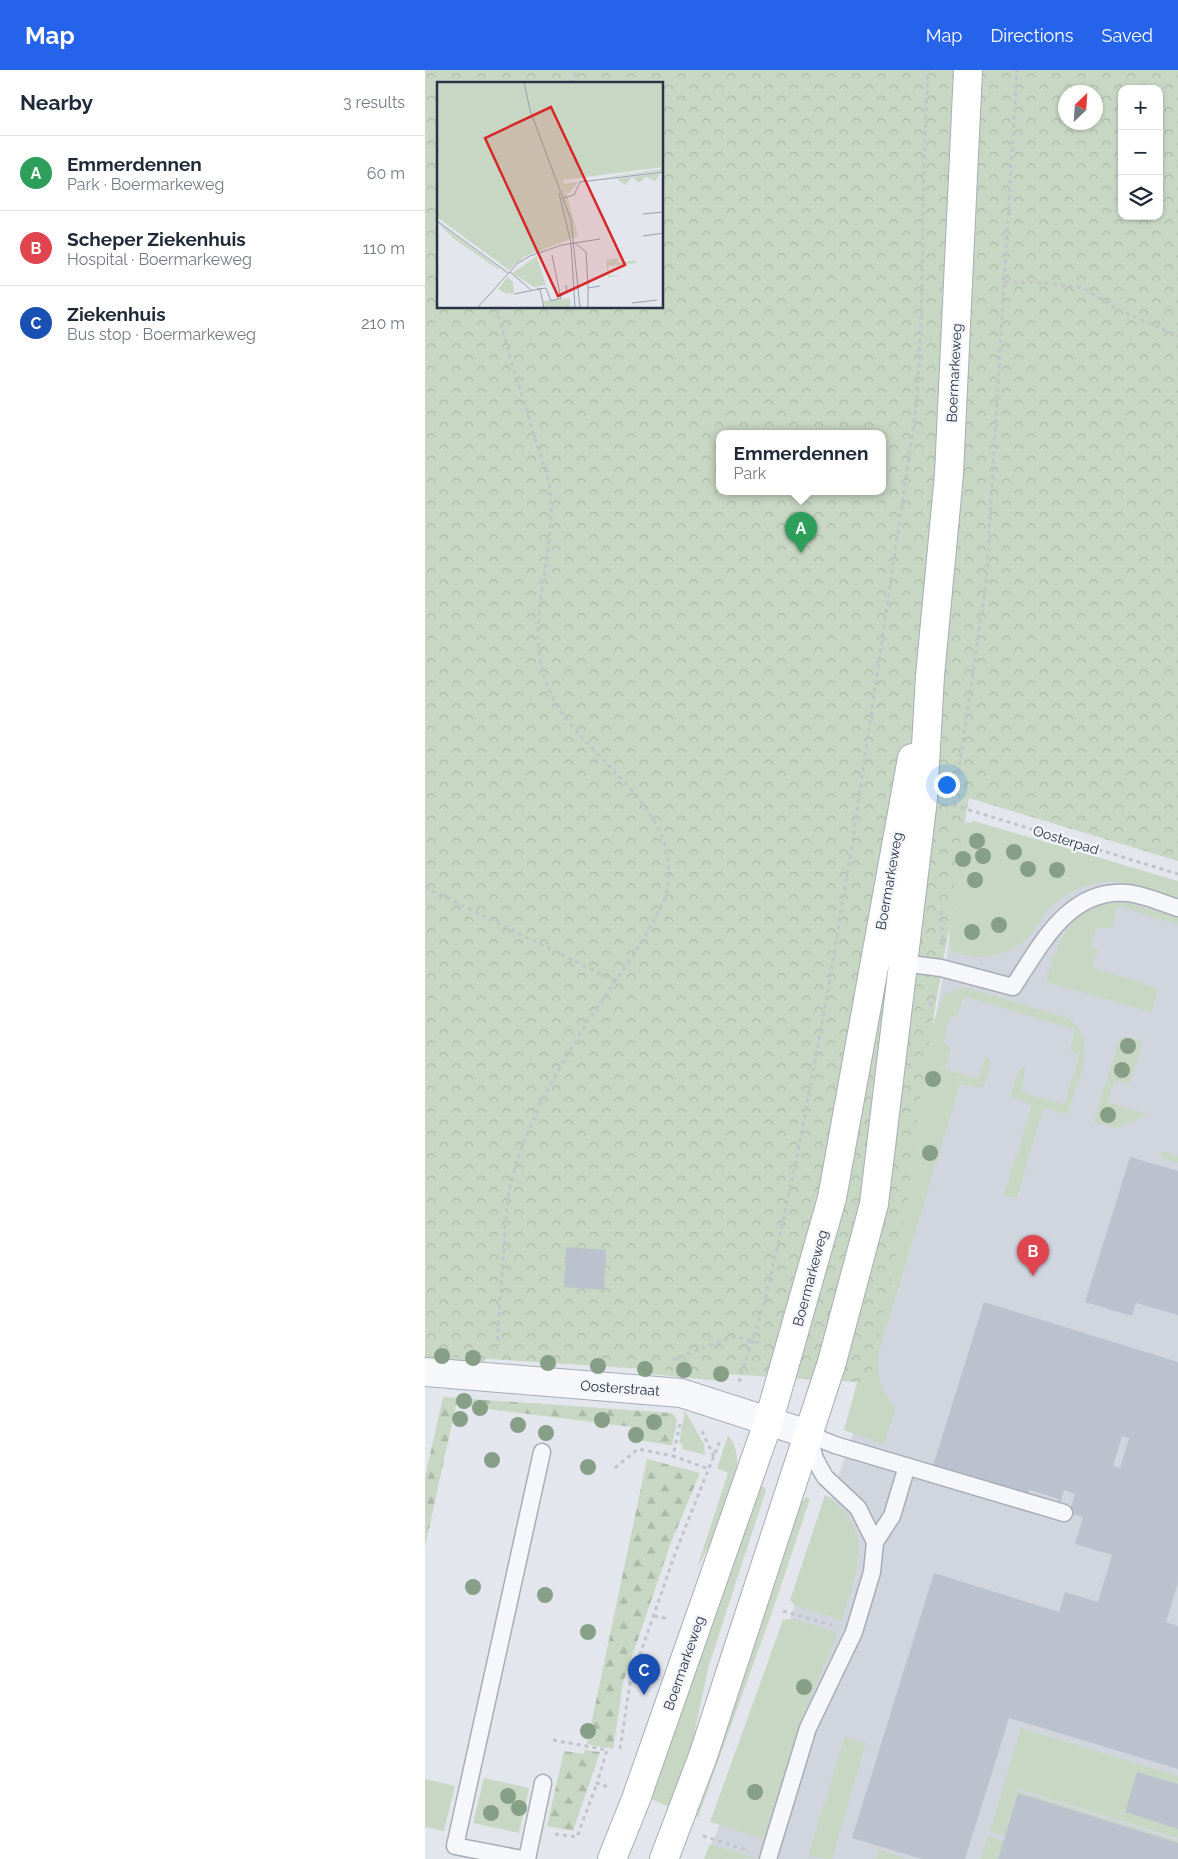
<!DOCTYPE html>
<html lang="en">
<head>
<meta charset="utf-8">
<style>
  body { margin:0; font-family:Raleway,sans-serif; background:#f6f6f7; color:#1f2937 }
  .controls { position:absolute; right:15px; top:15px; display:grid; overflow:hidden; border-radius:10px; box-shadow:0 1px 4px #0004 }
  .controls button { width:45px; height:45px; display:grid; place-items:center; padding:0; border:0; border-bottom:1px solid #e0e1e3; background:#fff; color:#1f2937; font:25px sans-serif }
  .compass { position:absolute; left:633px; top:15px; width:45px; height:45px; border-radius:50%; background:#fff; box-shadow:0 1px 4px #0004; rotate:25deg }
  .you { position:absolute; left:521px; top:714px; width:18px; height:18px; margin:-12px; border:4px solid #fff; border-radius:50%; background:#1a73e8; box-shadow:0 0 0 8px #1a73e833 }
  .badge { display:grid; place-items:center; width:32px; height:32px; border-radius:50%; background:#2563eb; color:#fff; font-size:16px; font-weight:700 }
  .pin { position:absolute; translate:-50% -41px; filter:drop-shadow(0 1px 2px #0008) }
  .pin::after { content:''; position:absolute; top:26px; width:18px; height:15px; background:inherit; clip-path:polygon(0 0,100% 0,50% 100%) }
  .popup { position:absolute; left:291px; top:360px; width:170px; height:65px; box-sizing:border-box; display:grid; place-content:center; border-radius:10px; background:#fff; filter:drop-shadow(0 1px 4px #0005); font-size:16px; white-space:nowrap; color:#747a83 }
  .popup b { font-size:19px; color:#1f2937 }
  .popup::after { content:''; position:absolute; left:50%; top:100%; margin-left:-10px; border:10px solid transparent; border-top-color:#fff }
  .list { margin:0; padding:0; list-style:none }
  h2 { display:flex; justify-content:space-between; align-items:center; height:65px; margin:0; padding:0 20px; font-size:21px }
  h2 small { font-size:16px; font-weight:400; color:#747a83 }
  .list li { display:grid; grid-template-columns:32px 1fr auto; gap:15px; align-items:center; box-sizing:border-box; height:75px; padding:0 20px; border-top:1px solid #e0e1e3 }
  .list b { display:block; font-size:19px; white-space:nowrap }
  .list p { margin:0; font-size:16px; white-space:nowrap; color:#747a83 }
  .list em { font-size:16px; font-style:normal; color:#747a83 }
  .icon { flex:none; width:28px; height:28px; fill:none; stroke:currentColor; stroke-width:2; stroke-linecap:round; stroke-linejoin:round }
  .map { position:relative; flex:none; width:753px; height:1789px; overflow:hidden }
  header { display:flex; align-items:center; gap:30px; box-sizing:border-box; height:70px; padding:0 25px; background:#2563eb; color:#fff }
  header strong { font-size:24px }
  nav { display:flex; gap:28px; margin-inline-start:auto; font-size:18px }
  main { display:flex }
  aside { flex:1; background:#fff }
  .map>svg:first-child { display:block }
</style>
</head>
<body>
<header>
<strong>Map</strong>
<nav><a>Map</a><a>Directions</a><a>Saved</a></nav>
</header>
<main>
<aside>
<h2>Nearby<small>3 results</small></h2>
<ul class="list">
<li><span class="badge" style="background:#2e9e5b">A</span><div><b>Emmerdennen</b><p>Park · Boermarkeweg</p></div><em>60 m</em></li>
<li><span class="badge" style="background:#e0444e">B</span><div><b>Scheper Ziekenhuis</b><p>Hospital · Boermarkeweg</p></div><em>110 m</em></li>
<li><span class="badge" style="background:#1a4fb4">C</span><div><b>Ziekenhuis</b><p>Bus stop · Boermarkeweg</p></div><em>210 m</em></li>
</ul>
</aside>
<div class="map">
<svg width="753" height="1789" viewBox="0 0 753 1789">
  <defs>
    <pattern id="forest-firs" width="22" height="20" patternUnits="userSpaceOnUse" patternTransform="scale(1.25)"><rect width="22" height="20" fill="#c8d7c3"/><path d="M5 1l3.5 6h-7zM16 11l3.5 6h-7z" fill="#acb9a9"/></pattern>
    <pattern id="park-crowns" width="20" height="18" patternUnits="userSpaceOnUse" patternTransform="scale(1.25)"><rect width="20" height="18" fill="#c8d7c3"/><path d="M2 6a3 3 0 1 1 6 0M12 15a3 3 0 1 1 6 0" fill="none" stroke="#acb9a9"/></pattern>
  </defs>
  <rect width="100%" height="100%" fill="#e3e6ec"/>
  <path fill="#d1d5de" d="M539,751L753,815V1789H280L292,1762L445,1314L522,884Z"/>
  <path fill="#c8d7c3" d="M549,751L753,811V828C727,820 698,808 671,813C655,816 635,827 624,839C617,846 613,856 607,864C585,887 555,892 526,881L522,838L536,757Z
    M701,832L753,847V855L696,837L692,838L687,858H672L666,875L673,881L667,897L732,918L733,921L726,942L624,913L621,910C635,864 647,833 701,832Z
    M544,918L643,948C675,972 653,1010 643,1042L640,1044L621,1038L618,1039L592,1128L579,1125L607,1035L585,1026L593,1002L598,997L600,998L596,1022L639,1034L654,987L653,984L645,981L650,960L542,927L538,929L532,946L525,948L518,972L526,978L520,999L553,1009L561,987L565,989V995L558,1018L535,1014L454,1283C451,1305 456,1322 471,1338L459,1374H456L419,1360L476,1154L498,983L507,954L520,924L531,919Z
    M699,966L715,970L717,973L705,1013L689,1011L683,1032L724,1045L691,1058L669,1052L694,970Z
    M736,1081L753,1086V1093L735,1087Z
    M313,1276L301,1310H284L217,1303L214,1298Z
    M0,1279L63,1285L59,1292L0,1289Z
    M260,1341L279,1374L280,1385L257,1379L258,1374L254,1373Z
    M303,1366C319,1379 311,1424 304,1440C294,1460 282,1479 272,1498L303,1403L292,1398Z
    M333,1416L339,1417L341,1420L284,1595L262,1697L245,1737L223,1728Z
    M400,1425C408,1429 413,1434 418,1440C447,1473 428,1514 417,1550L371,1536L365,1530Z
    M381,1427L385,1429L384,1432L346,1545L273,1747L267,1745L333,1562L375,1434Z
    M367,1549L413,1562L374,1656L339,1769L285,1752L358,1550Z
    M596,1658L753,1706V1714L712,1702L700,1742L753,1759V1768L593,1719L592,1721L753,1771V1773L593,1723L580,1766L565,1761Z
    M420,1667L441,1673L407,1789L383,1786Z
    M59,1708L104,1718L94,1763L48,1753Z
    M0,1709L30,1716L19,1761L0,1757Z
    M563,1766L579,1771L573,1789H556Z
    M285,1774L332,1788L279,1789Z
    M454,1780L482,1789H451Z"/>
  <path fill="url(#forest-firs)" d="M18,1327L247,1343L252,1350L247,1375H245L206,1369V1357L31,1335L0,1477V1407Z
    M222,1389L275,1403L245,1475L198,1613L188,1679L162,1674Z
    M160,1680L175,1682L148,1761L122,1756L139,1681L159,1684Z"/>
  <path fill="url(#park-crowns)" fill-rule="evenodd" d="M0,0H753V791L544,728L529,810L530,824L497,1012L484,1124L444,1313L0,1285ZM14,14H238V238H14ZM697,19H734V146H697ZM640,22H670V52H640ZM295,364H457V422H295Z"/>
  <path fill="#bcc2cd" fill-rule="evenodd" d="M705,1087L753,1101V1245L711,1233L707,1246L660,1232Z
    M141,1177L181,1180L179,1220L139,1217Z
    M559,1232L753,1292V1513L741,1552L753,1556V1699L584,1648L540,1789H497L427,1768L509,1503L634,1542L640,1522L673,1532L687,1485L650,1474L658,1447L644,1443L650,1424L639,1420L632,1445L629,1444L634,1429L605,1420L603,1425L508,1396ZM697,1366L704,1368L695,1398L688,1396Z
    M712,1702L753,1714V1759L700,1742Z
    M593,1723L753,1773V1789H573Z"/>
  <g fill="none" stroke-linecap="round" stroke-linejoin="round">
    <g stroke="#a7adb7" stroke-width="19">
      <path id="lane" d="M470,892L516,898L588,917C616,875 643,819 701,823C718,824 737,833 753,838
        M383,1364L410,1375L639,1443
        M450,1472L467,1446L482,1396
        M97,1789L30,1776L117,1382
        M102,1789L118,1713
        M343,1789L383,1658L429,1562L447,1502L450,1472L433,1438L400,1407L390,1389L384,1367"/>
    </g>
    <g stroke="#a7adb7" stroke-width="30">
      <path id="street" d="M0,1302L256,1323L383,1364"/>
    </g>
    <g stroke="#a7adb7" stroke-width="30">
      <path id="secondary" d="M187,1789L211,1729L344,1350L407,1128L487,688
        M239,1789L278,1686L407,1292L449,1134L498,729L505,606L524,404L543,0"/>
    </g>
    <path stroke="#c1c4cb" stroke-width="3" stroke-dasharray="4 4" stroke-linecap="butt" d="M146,14L152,0
      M580,212L625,213L658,218L692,239L753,266
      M71,238C83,282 97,325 110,368C115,386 124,405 125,423C132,489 96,557 124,620C154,689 262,735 241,824C239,833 233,841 229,850C209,888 181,923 158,959C128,1008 100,1057 86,1113C81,1135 80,1159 79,1181C76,1213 74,1245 72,1277
      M531,719L561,514L592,0
      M528,735L753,804
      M0,817L190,911
      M516,841L518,875
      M505,936L509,920
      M247,1290L309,1266L335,1273
      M314,1312L341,1227L370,1097L401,933L426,781L491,339C500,226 496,113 503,0
      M255,1354L248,1386L284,1399
      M277,1361L289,1387
      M190,1398L213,1379L248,1386
      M358,1541L407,1555
      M229,1546L244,1549
      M128,1670L182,1680L172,1713L183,1717
      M195,1679L205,1613L251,1481L296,1368
      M130,1764L152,1767L172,1713
      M278,1766L322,1780"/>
    <use href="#lane" stroke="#f6f7fa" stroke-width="16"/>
    <use href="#street" stroke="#f6f7fa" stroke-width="28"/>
    <use href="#secondary" stroke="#fff" stroke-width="28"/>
  </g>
  <g fill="#879e87">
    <circle cx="552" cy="771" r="8"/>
    <circle cx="589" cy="782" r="8"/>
    <circle cx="558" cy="786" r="8"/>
    <circle cx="538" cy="789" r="8"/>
    <circle cx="603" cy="799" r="8"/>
    <circle cx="632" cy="800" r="8"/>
    <circle cx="550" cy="810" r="8"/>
    <circle cx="574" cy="855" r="8"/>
    <circle cx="547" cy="862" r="8"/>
    <circle cx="703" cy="976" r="8"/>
    <circle cx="697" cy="1000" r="8"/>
    <circle cx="508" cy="1009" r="8"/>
    <circle cx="683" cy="1045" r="8"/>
    <circle cx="505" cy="1083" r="8"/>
    <circle cx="17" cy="1286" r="8"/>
    <circle cx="48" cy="1288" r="8"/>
    <circle cx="123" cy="1293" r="8"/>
    <circle cx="173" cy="1296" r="8"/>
    <circle cx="220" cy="1299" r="8"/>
    <circle cx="259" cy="1300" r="8"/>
    <circle cx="296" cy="1304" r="8"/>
    <circle cx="39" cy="1331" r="8"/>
    <circle cx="55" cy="1338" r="8"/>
    <circle cx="35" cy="1349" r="8"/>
    <circle cx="177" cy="1350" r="8"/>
    <circle cx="229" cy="1352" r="8"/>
    <circle cx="93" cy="1355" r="8"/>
    <circle cx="121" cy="1363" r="8"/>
    <circle cx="211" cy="1365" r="8"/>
    <circle cx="67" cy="1390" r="8"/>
    <circle cx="163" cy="1397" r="8"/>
    <circle cx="48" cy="1517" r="8"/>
    <circle cx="120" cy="1525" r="8"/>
    <circle cx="163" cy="1562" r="8"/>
    <circle cx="379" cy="1617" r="8"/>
    <circle cx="163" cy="1661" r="8"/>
    <circle cx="330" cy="1722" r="8"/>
    <circle cx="83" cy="1726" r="8"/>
    <circle cx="94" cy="1738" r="8"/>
    <circle cx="66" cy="1743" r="8"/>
  </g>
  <g text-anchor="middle" stroke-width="4.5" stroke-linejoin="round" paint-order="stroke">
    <g font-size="14" fill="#293346" stroke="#f3f5f9">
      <text transform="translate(529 303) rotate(-87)" y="5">Boermarkeweg</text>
      <text transform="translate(641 770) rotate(17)" y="5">Oosterpad</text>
      <text transform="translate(464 811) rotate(-80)" y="5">Boermarkeweg</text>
      <text transform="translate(385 1208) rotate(-75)" y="5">Boermarkeweg</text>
      <text transform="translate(195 1318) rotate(4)" y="5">Oosterstraat</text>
      <text transform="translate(259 1593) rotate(-71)" y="5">Boermarkeweg</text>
    </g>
  </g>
  <g transform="translate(12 12)">
    <rect width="226" height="226" fill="#e3e6ec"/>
    <path d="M226,87V89L142,99L131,112L126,102ZM224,91L218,99L209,95L202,101L195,95L188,103L180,97ZM197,174L181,177V181L198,178L199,181L171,184L172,193L184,194L171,195L169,178ZM71,195L76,200L77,211L70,212L61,207ZM133,216L134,226H109L106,219Z" fill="#c8d7c3"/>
    <path d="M0,140L62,186V188L16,156ZM100,174L109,203L97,205L75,191Z" fill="#c8d7c3"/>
    <path d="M0,0H226V85L126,98L141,154L87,175L72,188L0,135Z" fill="#c8d7c3"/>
    <path fill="none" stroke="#999eaa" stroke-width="1" d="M87,0L93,28L134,138L143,226M122,111L134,161L138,226M126,116L137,113L143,100L227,90M206,132L227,130M0,139L71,191M206,154L227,151M138,161L149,170L151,206M115,173L123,212L130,210L129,203M73,190L94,208M100,207L109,206L114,219L124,216L123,212M77,212L103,207L107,226M195,221L220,218M40,226L81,181L93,174L125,163L163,157M151,226V206L163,204"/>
    <path fill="#d62828" fill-opacity="0.15" stroke="#d62828" stroke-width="2.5" d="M114,25L188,183L121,214L48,56Z"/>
    <rect width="226" height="226" fill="none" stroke="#293346" stroke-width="2.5"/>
  </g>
</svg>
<div class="controls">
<button>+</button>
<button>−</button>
<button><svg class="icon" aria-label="layers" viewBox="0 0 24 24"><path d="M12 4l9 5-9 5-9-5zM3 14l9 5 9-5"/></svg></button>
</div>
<svg class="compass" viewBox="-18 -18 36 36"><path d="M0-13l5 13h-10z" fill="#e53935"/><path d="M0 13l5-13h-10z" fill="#747a83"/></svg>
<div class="you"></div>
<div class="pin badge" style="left:376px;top:483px;background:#2e9e5b">A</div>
<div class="popup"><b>Emmerdennen</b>Park</div>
<div class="pin badge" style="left:608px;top:1206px;background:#e0444e">B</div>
<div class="pin badge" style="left:219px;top:1625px;background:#1a4fb4">C</div>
</div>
</main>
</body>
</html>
